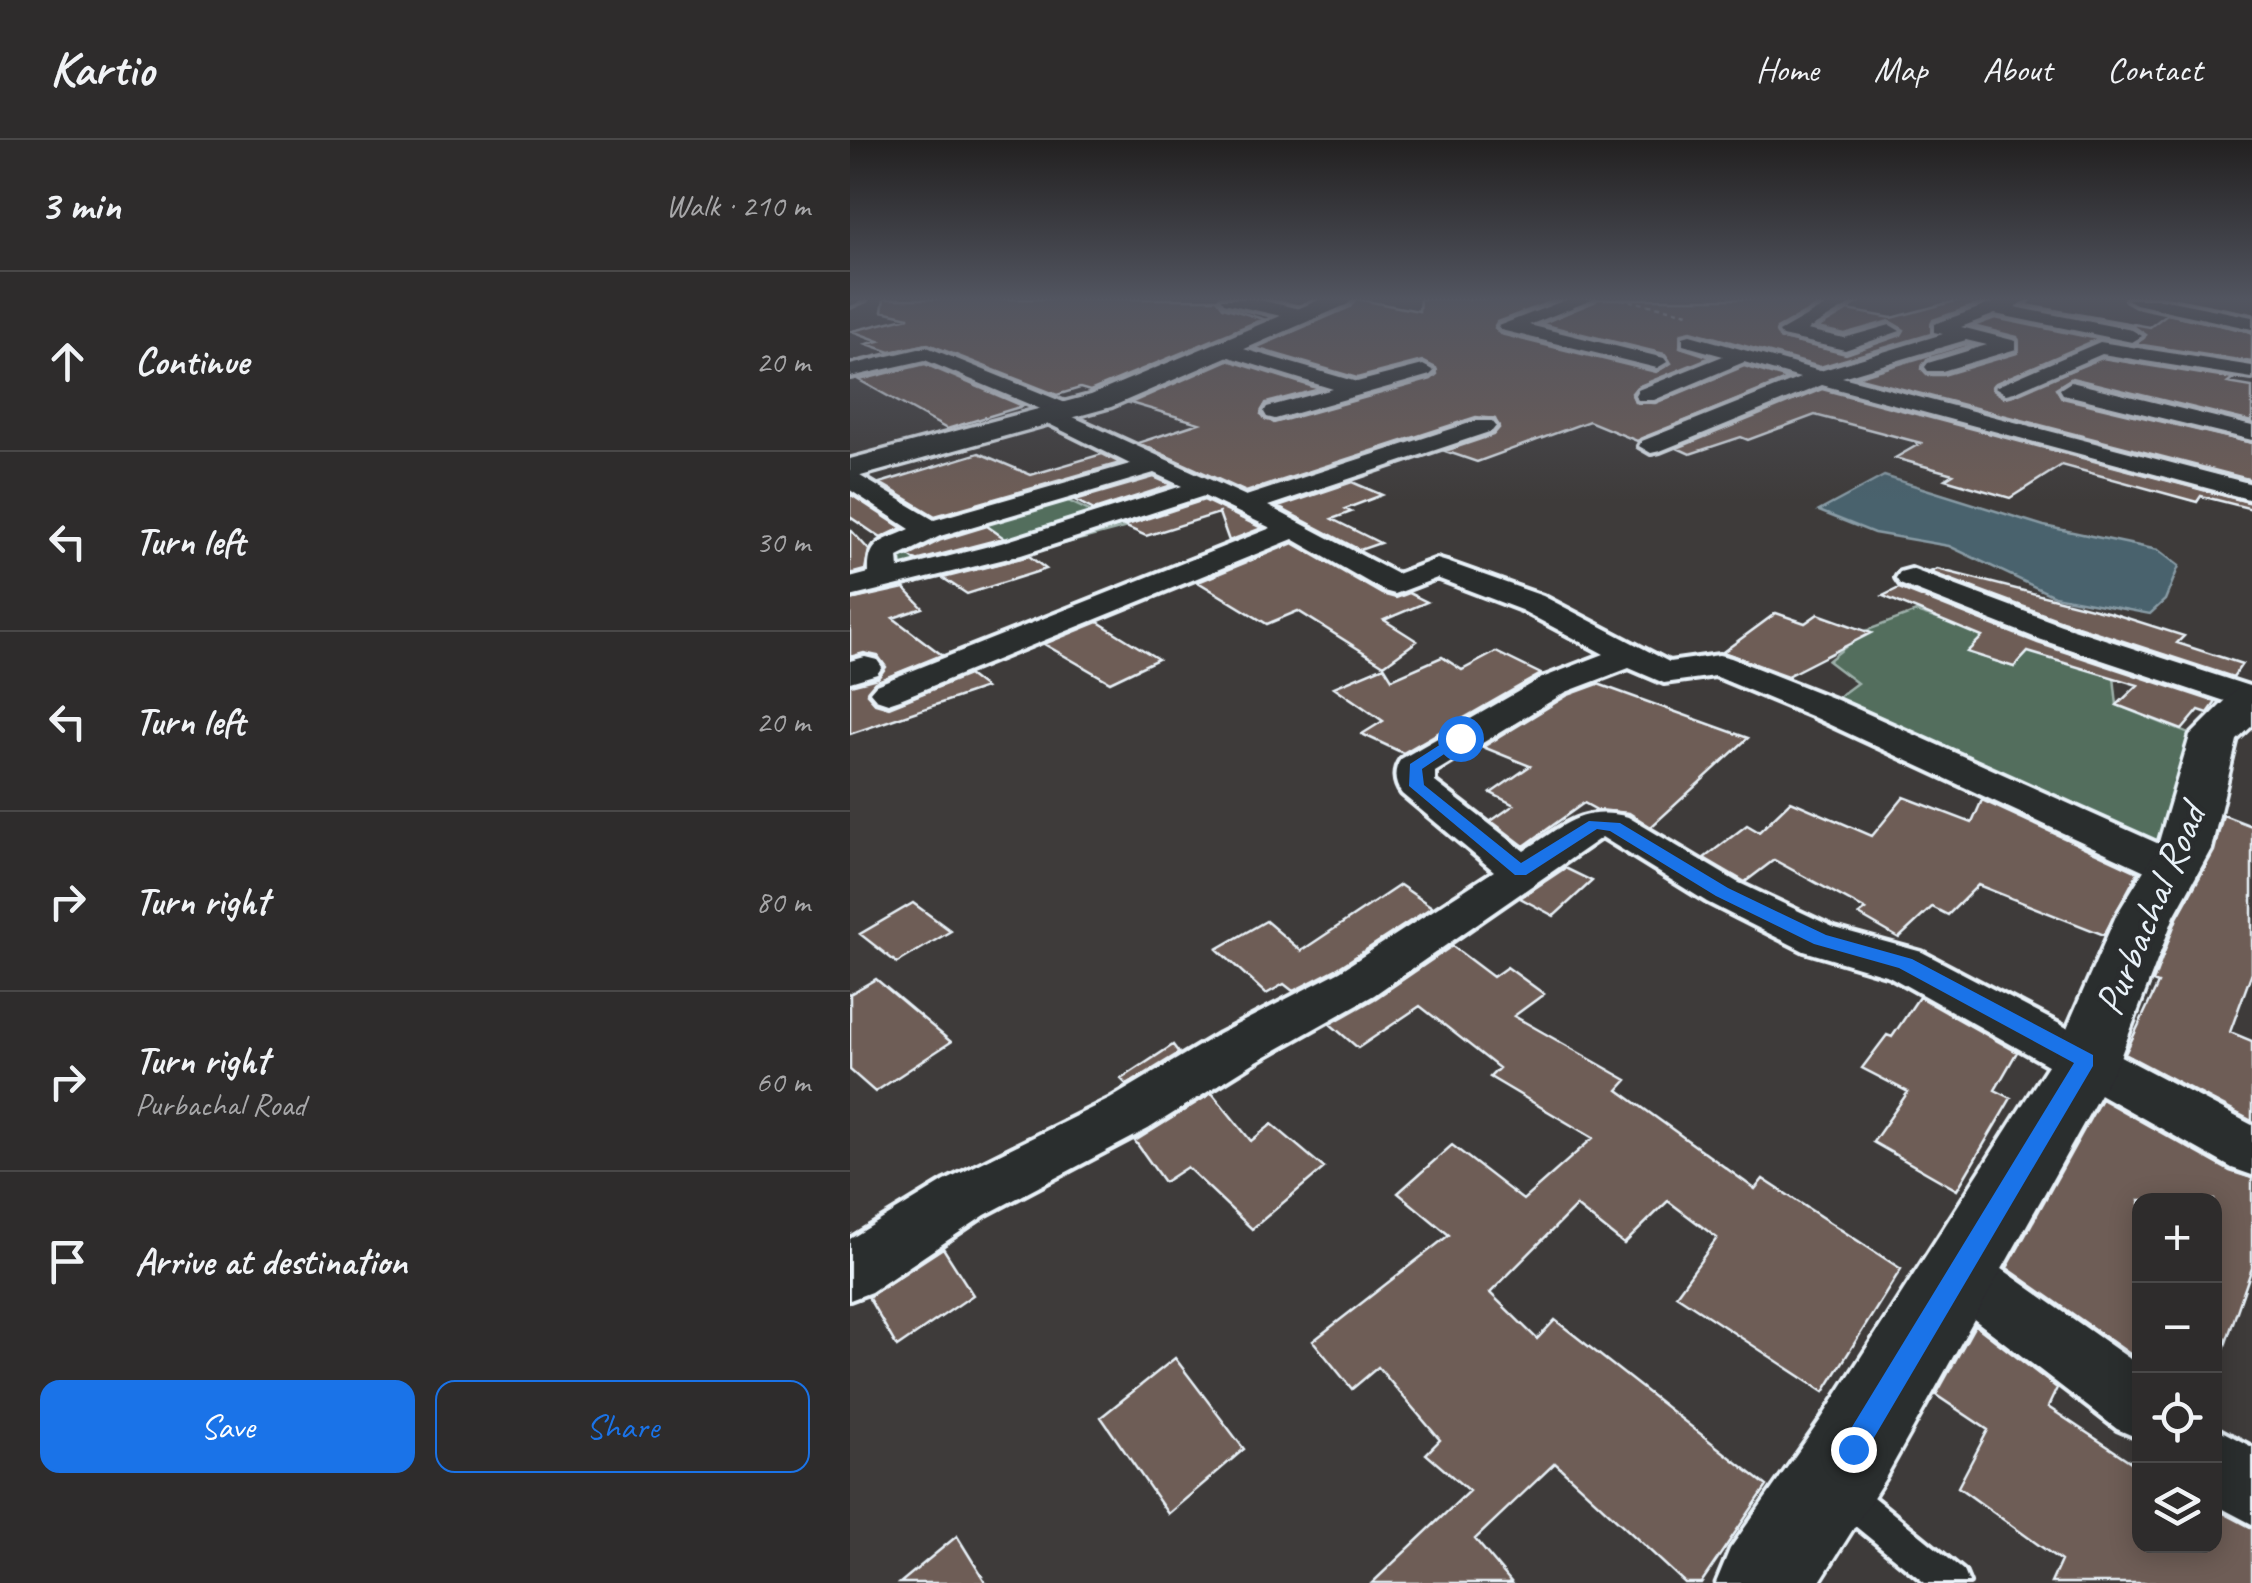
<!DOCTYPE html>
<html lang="en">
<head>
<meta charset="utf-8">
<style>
  body { margin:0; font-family:Caveat,sans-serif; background:#363434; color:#f1f3f6 }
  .controls { position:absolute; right:30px; bottom:30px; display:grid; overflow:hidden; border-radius:20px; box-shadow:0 5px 25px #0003 }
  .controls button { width:90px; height:90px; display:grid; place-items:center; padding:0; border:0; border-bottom:2px solid #494848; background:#2e2c2c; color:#f1f3f6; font:50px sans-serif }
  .stop { position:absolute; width:30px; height:30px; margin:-22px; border:8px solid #1a73e8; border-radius:50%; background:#fff }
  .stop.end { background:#1a73e8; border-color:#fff; box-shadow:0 2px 10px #0008 }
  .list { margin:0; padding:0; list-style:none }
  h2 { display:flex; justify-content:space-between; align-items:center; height:130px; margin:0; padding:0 40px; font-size:42px }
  h2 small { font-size:32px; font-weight:400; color:#a7a7a9 }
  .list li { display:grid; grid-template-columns:65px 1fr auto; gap:30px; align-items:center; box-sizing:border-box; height:180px; padding:0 40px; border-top:2px solid #494848 }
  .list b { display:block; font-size:38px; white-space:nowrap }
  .list p { margin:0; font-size:32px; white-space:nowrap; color:#a7a7a9 }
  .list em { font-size:32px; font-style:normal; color:#a7a7a9 }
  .actions { display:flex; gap:20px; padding:30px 40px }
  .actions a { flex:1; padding:22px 0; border:2px solid #1a73e8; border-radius:20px; text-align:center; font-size:35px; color:#1a73e8 }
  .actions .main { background:#1a73e8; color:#fff }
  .icon { flex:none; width:55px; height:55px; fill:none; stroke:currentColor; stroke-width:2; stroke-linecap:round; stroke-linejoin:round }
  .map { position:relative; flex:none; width:1402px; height:1443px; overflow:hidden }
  header { display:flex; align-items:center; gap:60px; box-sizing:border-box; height:140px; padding:0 50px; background:#2e2c2c; border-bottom:2px solid #494848 }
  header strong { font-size:48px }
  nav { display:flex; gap:55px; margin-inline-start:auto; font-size:35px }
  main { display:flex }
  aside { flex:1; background:#2e2c2c }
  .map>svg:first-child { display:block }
</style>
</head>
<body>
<header>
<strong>Kartio</strong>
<nav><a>Home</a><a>Map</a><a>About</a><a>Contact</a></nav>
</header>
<main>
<aside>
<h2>3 min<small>Walk · 210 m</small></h2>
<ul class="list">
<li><svg class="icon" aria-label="ahead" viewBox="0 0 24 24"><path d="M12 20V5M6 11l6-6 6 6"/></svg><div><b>Continue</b></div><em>20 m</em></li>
<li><svg class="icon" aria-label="left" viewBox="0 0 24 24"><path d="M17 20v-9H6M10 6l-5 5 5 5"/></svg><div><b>Turn left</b></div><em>30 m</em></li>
<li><svg class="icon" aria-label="left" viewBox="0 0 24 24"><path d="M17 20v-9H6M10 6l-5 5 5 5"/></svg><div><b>Turn left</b></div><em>20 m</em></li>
<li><svg class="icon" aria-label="right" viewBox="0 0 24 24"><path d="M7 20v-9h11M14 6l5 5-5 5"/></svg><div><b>Turn right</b></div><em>80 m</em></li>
<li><svg class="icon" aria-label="right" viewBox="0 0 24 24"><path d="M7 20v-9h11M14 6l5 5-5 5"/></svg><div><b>Turn right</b><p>Purbachal Road</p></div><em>60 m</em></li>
<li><svg class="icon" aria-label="arrive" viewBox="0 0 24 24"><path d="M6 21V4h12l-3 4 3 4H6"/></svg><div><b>Arrive at destination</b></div></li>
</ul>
<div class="actions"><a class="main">Save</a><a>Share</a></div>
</aside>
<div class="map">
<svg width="1402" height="1443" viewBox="0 0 1402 1443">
  <rect width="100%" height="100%" fill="#3e3b3a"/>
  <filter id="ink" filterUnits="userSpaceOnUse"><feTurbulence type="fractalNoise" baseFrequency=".01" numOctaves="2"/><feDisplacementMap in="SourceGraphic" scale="20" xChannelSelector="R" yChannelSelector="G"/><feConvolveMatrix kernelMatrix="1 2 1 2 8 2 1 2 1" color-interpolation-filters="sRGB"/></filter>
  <g filter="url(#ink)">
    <path fill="#526e5d" stroke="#9db0aa" stroke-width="2.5" d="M204,354L258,380L281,386L21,455L52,397Z
      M1066,472L1135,494L1118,512L1164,527L1181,509L1264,537L1267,565L1357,601L1324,727L980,563L1007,543L978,521L1015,491Z"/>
    <path fill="#48626d" stroke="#889ba5" stroke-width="2.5" d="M1034,336L1194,386L1308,410L1329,426L1315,460L1300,474L1204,456L1099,406L1024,393L969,371Z"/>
    <path fill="#6e5d56" stroke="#e8f1f8" stroke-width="2.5" d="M34,159H367L373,167L413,179L240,251L230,248L207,255L78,204L40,212L17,204L29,201L2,191L59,177L32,171Z
      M506,159L569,171L570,159H708L647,182L645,188L650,194L806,232L821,223L815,214L691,184L748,159H933L969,165L927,189L929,198L996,214L1051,195L1054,190L1039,181L994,194L967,188L998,170L1042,178L1105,161L1144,159L1083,180L1081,194L970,227L841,191L832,193L830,207L861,217L787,247L782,253L785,262L805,263L894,226L938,239L787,301L739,281L627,322L595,311L643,295L649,288L645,279L626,277L396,352L288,303L349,283L280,263L378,220L470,249L416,263L411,274L424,283L581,239L587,234L586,228L572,221L507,238L405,208L500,167Z
      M1176,165L1300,187L1317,174L1402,192V222L1286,204L1296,195L1283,186Z
      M1145,178L1248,199L1144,244L1143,250L1154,257L1252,218L1383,239L1378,243L1402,247V282L1222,238L1206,248L1212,258L1402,303V340L1006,237L1116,204L1123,205L1077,219L1072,229L1078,235H1093L1167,213V197L1123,186Z
      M75,224L173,266L97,289L9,240Z
      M972,249L1402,363V369L1351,356L1347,362L1212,325L1160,358L1095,339L1103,334L1045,318L1071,303L965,275L898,300L891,297L840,314L827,308Z
      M129,313L181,335L252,314L270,323L85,376L30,343Z
      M304,337L322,345L244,370L225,360Z
      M502,342L532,355L495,369L501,372L482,379L530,403L510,410L428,367Z
      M0,354L52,388L31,398L0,377Z
      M354,360L412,388L379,401L369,373L296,396L274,386Z
      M137,386L154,398L66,421L59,416L91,400Z
      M0,389L19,410L15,430L0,434Z
      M443,403L532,454L546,458L559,453L577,462L534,480L567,501L534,525L448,471L417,484L348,442Z
      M179,416L196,429L117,454L93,438Z
      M1087,429L1261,473L1334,496L1327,503L1392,524L1383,537L1212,481L1080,432Z
      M54,448L73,468L43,478L92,515L25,542L17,554L25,563L39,567L118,535L135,548L0,594V545L28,538L36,527L28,516L14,513L0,517V460Z
      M1049,448L1188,503L1366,562L1358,573L1349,570L1332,590L1267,565L1288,545L1178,512L1164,527L1117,512L1132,497L1033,456Z
      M926,473L955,483L968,474L1021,493L937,536L873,512Z
      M248,482L308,519L260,542L194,504Z
      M646,512L691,534L553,613L512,594L533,581L484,547L534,526L542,539L592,517L612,530Z
      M748,544L898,598L801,687L779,673L747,670L734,663L674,706L641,681L664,665L641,653L680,626L633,607L718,555Z
      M1054,657L1122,683L1132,660L1288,732L1254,795L1128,745L1098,775L1082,767L1049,798L1009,775L1016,770L924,720L895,742L854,718L897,685L909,692L941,661L1022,696Z
      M1373,675L1402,686V832L1380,892L1402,901V981L1275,914L1308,844L1303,842L1327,778L1364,711Z
      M715,728L742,741L704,776L670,758Z
      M550,745L582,767L488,828L443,851L434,844L416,854L367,809L416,781L451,811Z
      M63,763L101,791L47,823L10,794Z
      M602,806L643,837L657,827L694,854L664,876L777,940L768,950L905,1049L913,1039L1051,1129L974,1252L826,1155L867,1098L818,1061L774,1104L726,1066L640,1153L687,1199L705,1180L917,1346L851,1443H835L705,1323L625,1399L662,1443H522L619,1351L576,1314L590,1300L528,1227L502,1249L463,1201L599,1095L548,1053L602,1005L673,1060L743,998L640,937L649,928L570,866L508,908L480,884L526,858Z
      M26,839L101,902L25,952L0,930V854Z
      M1069,857L1167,912L1145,950L1161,958L1107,1050L1023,1002L1058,952L1012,928L1037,895L1042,897Z
      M323,905L329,913L277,945L271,939Z
      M362,953L401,1001L422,984L474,1028L402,1089L337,1027L314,1042L285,1001Z
      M1251,959L1380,1031L1402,1038V1128L1370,1220H1364V1060H1290V1221L1157,1128Z
      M93,1108L123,1155L47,1207L18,1157Z
      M1125,1185L1207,1248L1198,1267L1290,1328V1406H1364V1368L1402,1388V1443H1201L1211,1421L1108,1347L1138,1290L1086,1255Z
      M325,1218L394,1309L318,1374L251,1277Z
      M107,1396L136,1443H50Z"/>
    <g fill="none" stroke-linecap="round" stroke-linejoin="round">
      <g stroke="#e8f1f8" stroke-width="8">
        <path id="lane" d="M995,1339L1007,1344L1114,1431L1119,1443H1075L983,1368L978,1356L983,1344Z"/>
      </g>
      <g stroke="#e8f1f8" stroke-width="8">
        <path id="street" d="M0,159H16L0,166Z
          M371,159H404L460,171L462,175L453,181L374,163Z
          M718,159H744L679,185L814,218L817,222L807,228L651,190L648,186Z
          M987,159H1009L957,190L994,198L1040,185L1050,191L995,210L932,196L929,192Z
          M1154,159H1179L1165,167L1282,190L1292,196L1282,202L1145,174L1111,187L1166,201V209L1092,231H1078L1075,227L1078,223L1137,205L1116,200L992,237L1402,344V360L972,245L810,311L801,313L789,306L792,301L950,238L894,222L804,260H788L785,255L788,250L873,216L833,205V197L840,195L970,231L1093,194L1084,192V184Z
          M1277,159H1311L1402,177V189L1286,164Z
          M1250,202L1402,226V238L1252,214L1164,252L1156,254L1145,247Z
          M373,203L507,242L573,225L584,231L580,235L425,279L417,277L414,272L417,267L483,249L366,213V205Z
          M77,207L223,266L226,271L221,276L396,356L626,281H642L646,286L642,291L418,366L547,434L587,419L597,422L693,456L819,522L869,515L881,518L987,560L1338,717L1344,727L1338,737L1323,741L1308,737L961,576L865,536L814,543L779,528L716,552L585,632V642L674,711C712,687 731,665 778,677L887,742L985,788L1072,812L1402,985V1035L1382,1028L1039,836L954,811L857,762L752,697L524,855L405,922L298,989L135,1075L21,1152L0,1160V1099L95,1041L260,959L369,894L490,831L644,731L552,654C544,643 543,630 551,619L692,538L754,514L671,470L587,438L545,454L534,451L443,399L50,559L38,563L26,559L20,552L26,545L421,388L354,356L171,415L0,457V438L19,433C18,400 33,402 60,389L0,350V330L84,380L280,324L191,280L187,275L193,270L75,220L0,237V225ZM304,333L332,346L151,403L49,429L48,417L90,396Z
          M1221,242L1402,286V300L1213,254L1210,249Z
          M1061,429L1211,485L1402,547V570L1189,499L1050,444L1046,438L1050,432Z
          M15,517L27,520L32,527L27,534L0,542V521Z
          M1107,1103L1128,1112L1290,1226V1299L1267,1289L1086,1150L1077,1131L1086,1112Z
          M1364,1287L1402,1307V1384L1364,1364Z"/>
      </g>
      <g stroke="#e8f1f8" stroke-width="7">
        <path id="secondary" d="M471,159H502L498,164L261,267L0,339V319L241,255Z
          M1402,546V586L1387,600L1361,709L1324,776L1269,920L1034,1340L969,1443H866L880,1409L972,1278L1207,911L1266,776L1307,709L1340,596L1386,550Z"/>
      </g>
      <path stroke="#e8f1f8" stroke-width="2.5" stroke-dasharray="5 4" stroke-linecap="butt" d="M771,159L839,173"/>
      <use href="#lane" fill="#2a2d2e" fill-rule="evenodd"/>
      <use href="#street" fill="#2a2d2e" fill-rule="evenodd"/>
      <use href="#secondary" fill="#2a2d2e" fill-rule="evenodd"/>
    </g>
  </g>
  <linearGradient id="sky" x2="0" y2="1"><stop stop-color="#222020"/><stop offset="0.44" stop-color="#525560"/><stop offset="1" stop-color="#525560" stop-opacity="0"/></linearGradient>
  <rect width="1402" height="361" fill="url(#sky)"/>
  <path fill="#1a73e8" d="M605,595L618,598L572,629L574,645L671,723L739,681L770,683L878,748L976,795L1062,819L1243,915V926L1012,1318L1003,1322L994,1318L990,1309L994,1300L1224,923L1049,828L964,804L866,756L760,691L747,689L676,735H665L559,646L560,624Z"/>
  <g text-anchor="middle" stroke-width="9" stroke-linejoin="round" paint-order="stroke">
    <g font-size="42" fill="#e8f1f8" stroke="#2a2d2e">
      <text transform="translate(1299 769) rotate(-67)" y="15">Purbachal Road</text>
    </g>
  </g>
</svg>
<div class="controls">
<button>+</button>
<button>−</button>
<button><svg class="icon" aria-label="locate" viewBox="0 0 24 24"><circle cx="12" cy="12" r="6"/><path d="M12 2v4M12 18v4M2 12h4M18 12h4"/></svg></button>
<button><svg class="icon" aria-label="layers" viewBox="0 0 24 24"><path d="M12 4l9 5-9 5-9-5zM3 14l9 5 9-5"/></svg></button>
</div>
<div class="stop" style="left:610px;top:598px"></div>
<div class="stop end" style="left:1003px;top:1309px"></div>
</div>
</main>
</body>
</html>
